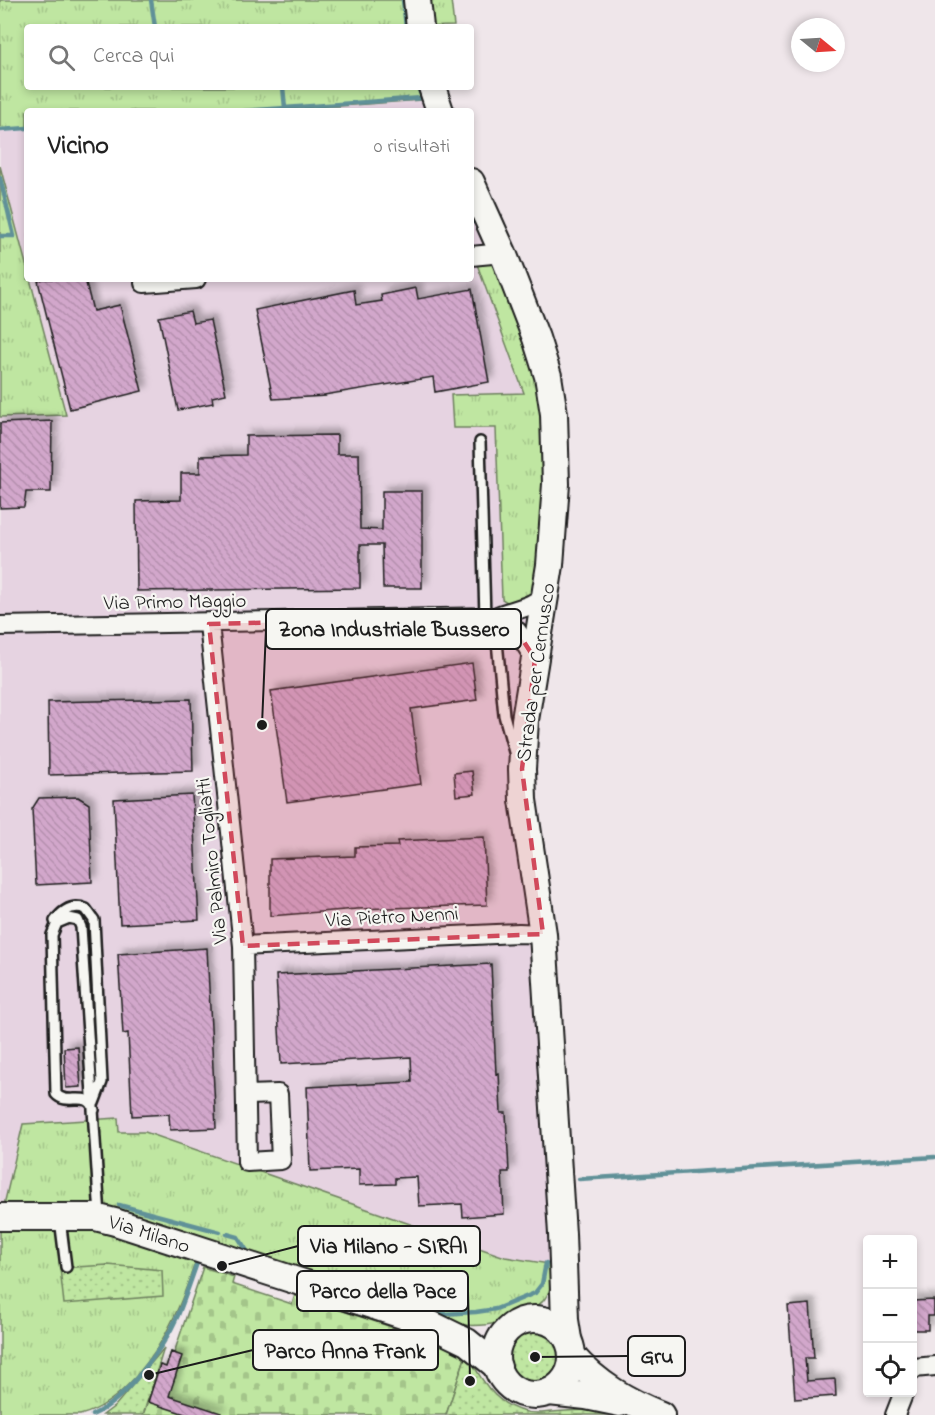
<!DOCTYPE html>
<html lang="it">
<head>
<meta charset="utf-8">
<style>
  body { margin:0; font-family:"Indie Flower",sans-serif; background:#f2f2f2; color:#222 }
  .controls { position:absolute; right:18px; bottom:18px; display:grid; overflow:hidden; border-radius:6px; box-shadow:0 3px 9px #0003 }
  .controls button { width:54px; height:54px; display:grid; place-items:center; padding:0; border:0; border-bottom:2px solid #e0e0e0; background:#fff; color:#222; font:30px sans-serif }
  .compass { position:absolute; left:791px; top:18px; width:54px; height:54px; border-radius:50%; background:#fff; box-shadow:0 3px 9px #0003; rotate:108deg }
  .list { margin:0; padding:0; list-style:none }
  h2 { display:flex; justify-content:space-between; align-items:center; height:78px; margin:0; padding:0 24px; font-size:26px }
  h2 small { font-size:20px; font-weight:400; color:#767676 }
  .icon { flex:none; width:33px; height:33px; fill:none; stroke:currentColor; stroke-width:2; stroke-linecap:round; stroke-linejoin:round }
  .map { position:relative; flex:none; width:935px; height:1415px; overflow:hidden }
  .search { position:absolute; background:#fff; box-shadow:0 3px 9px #0003; left:24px; top:24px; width:450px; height:66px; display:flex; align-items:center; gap:15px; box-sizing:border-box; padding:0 21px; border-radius:6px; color:#767676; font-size:22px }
  .panel { position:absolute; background:#fff; box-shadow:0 3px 9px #0003; left:24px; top:108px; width:450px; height:174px; border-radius:6px }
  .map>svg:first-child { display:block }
</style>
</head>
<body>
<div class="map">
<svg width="935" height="1415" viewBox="0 0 935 1415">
  <defs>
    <pattern id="grass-tufts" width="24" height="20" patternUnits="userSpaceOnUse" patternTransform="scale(1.5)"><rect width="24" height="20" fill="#bfe6a1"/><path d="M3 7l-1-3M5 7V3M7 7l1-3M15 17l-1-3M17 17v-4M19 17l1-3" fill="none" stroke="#a4c58a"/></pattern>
    <pattern id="cemetery-stones" width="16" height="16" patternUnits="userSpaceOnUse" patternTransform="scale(1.5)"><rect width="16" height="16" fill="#bfe6a1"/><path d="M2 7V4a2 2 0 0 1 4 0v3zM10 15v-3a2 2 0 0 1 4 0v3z" fill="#a4c58a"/></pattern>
    <pattern id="park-dots" width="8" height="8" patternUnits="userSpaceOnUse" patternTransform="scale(1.5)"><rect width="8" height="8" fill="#bfe6a1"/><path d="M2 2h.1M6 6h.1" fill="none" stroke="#a4c58a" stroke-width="1.8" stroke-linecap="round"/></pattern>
    <pattern id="building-back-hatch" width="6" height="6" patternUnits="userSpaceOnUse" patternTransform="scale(1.5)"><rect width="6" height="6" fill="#d2a7cb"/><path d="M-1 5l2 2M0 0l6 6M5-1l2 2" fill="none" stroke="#b48fae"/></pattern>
    <filter id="shadow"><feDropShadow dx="5.5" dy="-5.5" stdDeviation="3" flood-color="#0004"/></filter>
  </defs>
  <rect width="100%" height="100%" fill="#efe6ea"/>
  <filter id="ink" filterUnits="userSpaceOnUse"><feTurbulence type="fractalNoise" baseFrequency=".0167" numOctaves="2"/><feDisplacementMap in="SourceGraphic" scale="12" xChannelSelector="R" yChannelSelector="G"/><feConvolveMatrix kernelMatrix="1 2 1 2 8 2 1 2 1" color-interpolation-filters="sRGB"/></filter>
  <g filter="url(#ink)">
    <path fill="#e6d3e1" d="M434,99L439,111H272Z
      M27,129V268L0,166V131Z
      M471,186L536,335L528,695L560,1266L506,1257L145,1132H119L117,1118L23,1124L5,1206H0V417L65,415L30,279H471Z"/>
    <path fill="url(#grass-tufts)" stroke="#6e815e" stroke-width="1.5" d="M0,0H408L411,27H27V87H429L434,99L272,111H27V129L0,130Z
      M417,0H451L454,26L421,27Z
      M0,166L27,268V279H30L66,415L0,417Z
      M501,254L542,352L547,592L518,609L502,599L496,428H453L451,395L524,393L474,256Z
      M118,1118L119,1132H145L505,1257L556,1265C553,1277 551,1292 543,1301C541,1304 535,1306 531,1308C507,1322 491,1327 463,1325L201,1247C192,1270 185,1295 174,1317C157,1354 121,1405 80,1415H0V1222L23,1124Z"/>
    <path fill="url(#cemetery-stones)" stroke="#6e815e" stroke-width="1.5" d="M203,1267L234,1277L232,1284L292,1304L295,1295L467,1352L446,1415H143L160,1365L166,1367L171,1352L174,1353Z"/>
    <path fill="url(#park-dots)" stroke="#6e815e" stroke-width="1.5" d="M108,1265L162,1270L163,1296L64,1304L60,1268Z
      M508 1357a27 27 0 1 1 54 0a27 27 0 1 1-54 0Z
      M164,1348L143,1415H103L115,1406Z
      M467,1352C482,1384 502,1415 542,1413C566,1411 588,1407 612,1415H446Z"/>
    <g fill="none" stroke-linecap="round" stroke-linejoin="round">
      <path stroke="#619198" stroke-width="4.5" d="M151,0L155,27
        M403,0L406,27
        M283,87L285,108
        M418,87L423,100
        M244,111L422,98
        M0,130L27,128
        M0,178L14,236H0
        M471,217L473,222
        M579,1179L935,1157
        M119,1205L220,1232
        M227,1234L238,1237L249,1254
        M386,1296L442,1314L476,1312L496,1309L535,1293L542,1284L546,1263
        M92,1415C125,1401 164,1347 178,1315C185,1298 191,1280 197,1263"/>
    </g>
    <path fill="url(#building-back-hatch)" stroke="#1c1c1c" stroke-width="1.5" filter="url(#shadow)" d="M44,279H85L93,311L120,305L142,391L70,409L38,281Z
      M416,288L418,299L472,289L489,382L435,392L433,377L324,395L325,396L273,399L255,310L354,290L356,305L382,301L381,295Z
      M190,311L193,323L210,320L226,394L212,397L213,403L178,410L159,317Z
      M52,421L51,492H26L24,507L0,508V423Z
      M337,435V454H359L360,529L382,530V491H422V588H383L382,545H360V588L137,591L136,501L181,500V473H200V456L246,455V436Z
      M472,663L477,700L411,709L421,784L287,802L271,691Z
      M191,699L193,771L49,775L48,702Z
      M472,771L475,794L456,796L454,773Z
      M192,795L199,920L120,924L114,799Z
      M78,797L89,804L92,882L36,885L32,809L39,798Z
      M484,837L487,905L357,909L270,916V859L355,856V847L398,846L397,841Z
      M207,948L216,1128L170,1130L169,1114L132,1116L128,1033L123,1034L118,954Z
      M491,964L496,1074L499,1073L501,1113H506L509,1172H502L504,1214L463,1217L462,1204L419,1206L417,1177L395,1178V1184L359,1185V1169L310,1171L307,1087L412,1082L411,1057L281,1064L276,975Z
      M78,1047L81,1087L66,1088L64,1048Z
      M934,1300V1316H928V1330H912V1301Z
      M810,1304L814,1358H805L807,1381L835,1379L836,1396L795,1399L788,1306Z
      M171,1352L182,1356L169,1396L221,1413V1415H188L148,1402L160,1365L166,1367Z"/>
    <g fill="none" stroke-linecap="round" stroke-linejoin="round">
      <g stroke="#1c1c1c" stroke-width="14">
        <path id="lane" d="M480,442L485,617
          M496,631L504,715L514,752
          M55,921C63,910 73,904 86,909L94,920L102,1082L94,1103
          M94,1110C89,1089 67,1107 56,1094L52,935L57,923L69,918L78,920L81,927L100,1216
          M60,1219L66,1267"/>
      </g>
      <g stroke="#1c1c1c" stroke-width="22">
        <path id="street" d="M471,256L503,253
          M144,283L196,279
          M495,617L517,631L535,659
          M209,624L243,946L247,1162L281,1160L278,1094L246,1095
          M0,626L495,617C512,609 533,609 546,593
          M243,946L519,933L543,934
          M912,1371L914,1368L935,1366
          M895,1415L904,1392"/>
      </g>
      <g stroke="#1c1c1c" stroke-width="30">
        <g id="secondary">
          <path d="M417,0L420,27"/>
          <path d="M432,87L440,111"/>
          <path d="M471,182L503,253L536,338L548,376L554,414L556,484L550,565L525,720L522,769L523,800L543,934L562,1234L565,1320L568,1339"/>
          <path id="s1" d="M0,1217H95L115,1222L430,1324L467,1342L498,1367"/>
          <circle cx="534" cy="1357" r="38"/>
          <path d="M572,1356C597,1384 626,1401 661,1415"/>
          <path d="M549,1392L586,1396L620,1403"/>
        </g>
      </g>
      <use href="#lane" stroke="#f6f6f2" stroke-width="9"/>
      <use href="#street" stroke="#f6f6f2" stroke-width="18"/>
      <use href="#secondary" stroke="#f6f6f2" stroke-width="26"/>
    </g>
  </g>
  <path fill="#d1495b" fill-opacity="0.2" stroke="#d1495b" stroke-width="4.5" stroke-dasharray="12 8" stroke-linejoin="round" d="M495,617L517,631L535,659L522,769L543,934L243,946L209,624Z"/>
  <g text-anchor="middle" stroke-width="4.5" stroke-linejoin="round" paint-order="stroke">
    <g font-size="21" fill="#1c1c1c" stroke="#f6f6f2">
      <text transform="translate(175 601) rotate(-1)" y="7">Via Primo Maggio</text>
      <text transform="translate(535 672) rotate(-82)" y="7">Strada per Cernusco</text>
      <text transform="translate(211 861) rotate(-96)" y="7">Via Palmiro Togliatti</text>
      <text transform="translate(392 916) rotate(-3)" y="7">Via Pietro Nenni</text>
      <text dy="7" stroke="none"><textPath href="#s1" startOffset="152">Via Milano</textPath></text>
    </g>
  </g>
  <path fill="none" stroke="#1c1c1c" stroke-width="2" d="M262 725L266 629M222 1266L298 1246M470 1381L468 1291M149 1375L253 1350M535 1357L628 1356"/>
  <g fill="#1c1c1c" stroke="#f6f6f2" stroke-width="2">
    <circle cx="262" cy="725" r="6"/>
    <circle cx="222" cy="1266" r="6"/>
    <circle cx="470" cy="1381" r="6"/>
    <circle cx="149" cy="1375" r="6"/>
    <circle cx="535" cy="1357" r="6"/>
  </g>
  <g fill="#f6f6f2" stroke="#1c1c1c" stroke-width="2">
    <rect x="266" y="609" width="255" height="40" rx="6"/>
    <rect x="298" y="1226" width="182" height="40" rx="6"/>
    <rect x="297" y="1271" width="171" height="40" rx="6"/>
    <rect x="253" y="1330" width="185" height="40" rx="6"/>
    <rect x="628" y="1336" width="57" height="40" rx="6"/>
  </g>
  <g font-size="22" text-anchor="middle" font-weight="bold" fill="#1c1c1c">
    <text x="394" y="636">Zona Industriale Bussero</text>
    <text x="389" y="1253">Via Milano - SIRAI</text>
    <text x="383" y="1298">Parco della Pace</text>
    <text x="345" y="1358">Parco Anna Frank</text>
    <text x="657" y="1363">Gru</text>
  </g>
</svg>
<div class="controls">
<button>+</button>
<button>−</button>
<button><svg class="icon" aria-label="locate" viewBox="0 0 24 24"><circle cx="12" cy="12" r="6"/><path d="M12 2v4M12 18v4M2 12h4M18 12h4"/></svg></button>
</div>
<svg class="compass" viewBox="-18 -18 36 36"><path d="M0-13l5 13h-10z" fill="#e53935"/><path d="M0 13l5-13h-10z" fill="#767676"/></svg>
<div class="search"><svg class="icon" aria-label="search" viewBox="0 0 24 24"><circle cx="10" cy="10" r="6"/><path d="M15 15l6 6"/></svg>Cerca qui</div>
<section class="panel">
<h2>Vicino<small>0 risultati</small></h2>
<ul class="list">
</ul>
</section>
</div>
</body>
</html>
